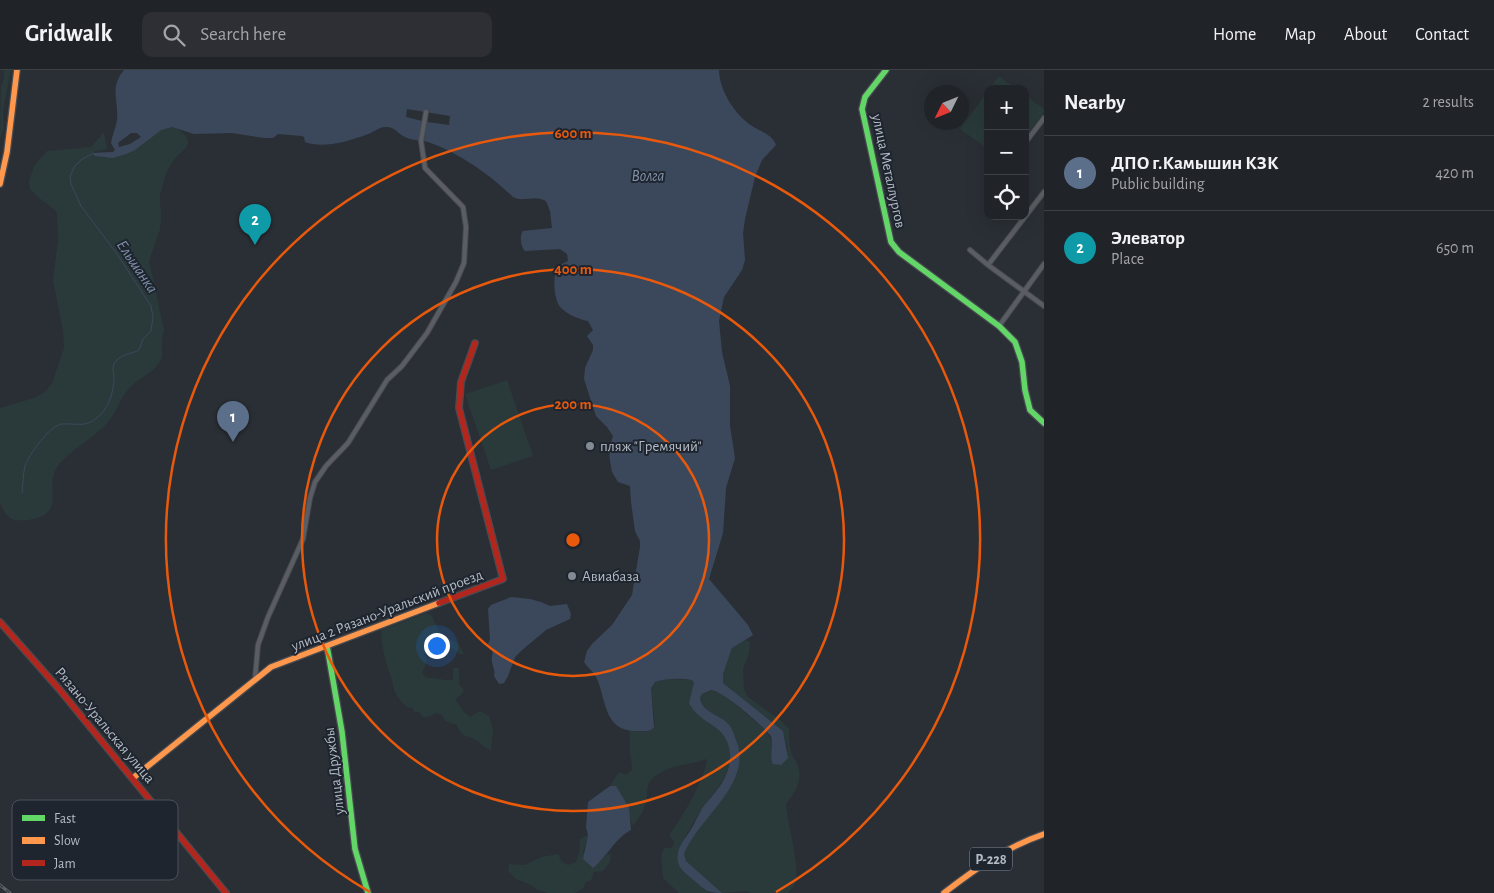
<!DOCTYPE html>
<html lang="en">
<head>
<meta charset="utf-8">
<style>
  body { margin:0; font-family:"Alegreya Sans",sans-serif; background:#2d2f34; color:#f1f3f6 }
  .controls { position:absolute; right:15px; top:15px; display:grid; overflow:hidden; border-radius:10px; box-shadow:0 5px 20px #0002 }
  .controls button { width:45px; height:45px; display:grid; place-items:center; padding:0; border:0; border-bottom:1px solid #3d4045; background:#202328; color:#f1f3f6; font:25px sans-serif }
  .compass { position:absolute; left:924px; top:15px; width:45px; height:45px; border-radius:50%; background:#202328; box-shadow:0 5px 20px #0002; rotate:227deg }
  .you { position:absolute; left:436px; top:575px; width:18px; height:18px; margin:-12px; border:4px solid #fff; border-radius:50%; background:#1a73e8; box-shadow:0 0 0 8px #1a73e833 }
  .badge { display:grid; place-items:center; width:32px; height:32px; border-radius:50%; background:#8bbbb9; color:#fff; font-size:16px; font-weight:700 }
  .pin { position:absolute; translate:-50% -41px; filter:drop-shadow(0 1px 2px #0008) }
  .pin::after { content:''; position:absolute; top:26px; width:18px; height:15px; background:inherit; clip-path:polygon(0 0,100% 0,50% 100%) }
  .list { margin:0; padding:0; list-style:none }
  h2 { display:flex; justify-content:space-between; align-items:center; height:65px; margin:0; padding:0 20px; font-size:21px }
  h2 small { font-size:16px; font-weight:400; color:#a2a4a8 }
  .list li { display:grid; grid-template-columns:32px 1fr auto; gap:15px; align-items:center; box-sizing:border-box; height:75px; padding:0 20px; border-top:1px solid #3d4045 }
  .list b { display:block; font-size:19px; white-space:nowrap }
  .list p { margin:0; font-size:16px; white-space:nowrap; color:#a2a4a8 }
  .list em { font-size:16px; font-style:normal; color:#a2a4a8 }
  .icon { flex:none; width:28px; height:28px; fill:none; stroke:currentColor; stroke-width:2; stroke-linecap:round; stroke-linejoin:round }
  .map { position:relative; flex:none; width:1044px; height:823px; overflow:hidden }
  header { display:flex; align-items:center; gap:30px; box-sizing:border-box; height:70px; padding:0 25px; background:#202328; border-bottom:1px solid #3d4045 }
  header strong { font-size:24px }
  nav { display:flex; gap:28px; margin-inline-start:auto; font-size:18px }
  .search { width:350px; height:45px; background:#2d2f34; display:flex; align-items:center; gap:12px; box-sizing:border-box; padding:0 18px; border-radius:10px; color:#a2a4a8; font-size:19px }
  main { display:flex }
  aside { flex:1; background:#202328 }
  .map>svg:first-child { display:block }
</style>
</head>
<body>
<header>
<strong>Gridwalk</strong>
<div class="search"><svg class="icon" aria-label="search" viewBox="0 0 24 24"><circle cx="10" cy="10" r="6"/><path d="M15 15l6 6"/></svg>Search here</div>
<nav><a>Home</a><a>Map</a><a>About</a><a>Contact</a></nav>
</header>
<main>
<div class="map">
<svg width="1044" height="823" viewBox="0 0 1044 823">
  <rect width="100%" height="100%" fill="#2a2f35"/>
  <path fill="#2a3a3b" d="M4,0H11L3,41L4,58L0,69L1,17L4,8Z
    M999,6L1016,19H989Z
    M988,21V79L960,59Z
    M1025,25L1044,39V42L1025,68Z
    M172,57L178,59L186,66L188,72L187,77L175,88L166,103L160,125L161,148L160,159L149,191L164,260C163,263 162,267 162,271C161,276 163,281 162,286C159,301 139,307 130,317C120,328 117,342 107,353C94,368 75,377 61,392C42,412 63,434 43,446C39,448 33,449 28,450C12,452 6,448 0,433V338L34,328L45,322L52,313L64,278L63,261L53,210L58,170L57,144L54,139L39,128L30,119L29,111L34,96L47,81L91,77L104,62L107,79L93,82L105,88L161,59Z
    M507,310L533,386L491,400L465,324Z
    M427,543L432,546L440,564L459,574L464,584H459L452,578L441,576L437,570L428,573L424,585L427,591L422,603L426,608C435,607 443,611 453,610V598H459V614L464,620L461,625L455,629L464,642L470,647L480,641L489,646L493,659L491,680C483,677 482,674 476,670C466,664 462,669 457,655L445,651L442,645L436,643L431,646L423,647L419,642H414L412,637L408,638C402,633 396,626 394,619C392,615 393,611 391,607C385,592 382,577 381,560Z
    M745,570L750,572L749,583L743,599L744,619L748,627L781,651L789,659C789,668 789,678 793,687C794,689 796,691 797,694C804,709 795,723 786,734C787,754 801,797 795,813C794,817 790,820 788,823H750L747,821L722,823L686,791L684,784C696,752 727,733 738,701L722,649C713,644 702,638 700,628L702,624L711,620L723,625L733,632L766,661L772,671L788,682L783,661L723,613V604L732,578Z
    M668,609L692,610L695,616L689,633C697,650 720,652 727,669C739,697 718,717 703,737C695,749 683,770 677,784L687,805L710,823H679L663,808L661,785L664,778H672L674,772L669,765C681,750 706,707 707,689C688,696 668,694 653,708C645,714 648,725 646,733C643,742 638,750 632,756L631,750L610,716L619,702L626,705L632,700C632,694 631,689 630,683C629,676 631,669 629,661L648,662L655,654L651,618C653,610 661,610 668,609Z
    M588,765L583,782L600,792L607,784L611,785L610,792L603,801L594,802L591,810L586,812L583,818L575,823H548L538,820L531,815L516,809L508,801L509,794L525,795L541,787L558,784L562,792L568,795L576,792L579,783L580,769Z"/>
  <path fill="#3b485c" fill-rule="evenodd" d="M124,0H719C719,20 735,45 752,56C761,62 772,64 776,75L762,90L755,107L745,149L743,163L745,190L742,200L724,227L719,251L722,282L730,316V356L735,388L726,418L723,463L709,509L748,555L753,565L732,578L723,604V613L783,661L788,688L781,695L773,694C769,685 774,675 771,666C760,654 725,622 711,620L702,624L700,628C702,643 722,645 730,656C733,660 734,666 736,670C754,714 699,746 684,784L686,791L722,823C705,823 705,819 692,809C687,805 679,798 678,792C675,780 684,770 690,761C695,753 698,745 703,737C716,721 731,707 730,684C728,653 700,656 689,633L694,613L692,610C680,608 666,608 655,612L651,618L654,657C649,663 643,661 636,661C605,661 606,632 598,611C595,603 588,598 584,592L587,581L592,574L612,555L632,525L640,477V471L635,461L631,432L630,416L618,412L612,402L610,391L609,379L613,366L607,357L596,346L584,309L585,298L593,280V275L587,266L593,260L588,251C578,249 568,245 560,237C554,230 552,205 558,198C560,194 564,193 568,191L567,184L560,179L525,181C521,177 519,166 523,161L552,158L550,141L546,131C533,124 524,133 513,127C489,104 462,85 431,73C423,70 413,71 405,67C398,64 395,56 385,57C379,57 374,62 368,64C350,71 323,79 305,72L304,67L302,66L278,64L273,68H264L232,63L194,64L172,57L161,60L135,80L126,84L113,88L95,86L92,83L113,82L115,80L111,73C112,65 116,58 117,50C119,30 109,18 124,0ZM131,63H137L141,67L130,74L119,77L118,73Z
    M511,527L530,529L541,532L550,536L567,534L571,544L570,549L546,560L521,581L515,587L508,606L504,613L499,614L494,606C496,596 489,595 493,582L488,574L490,569L488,539L491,535Z
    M610,716H616L629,738L631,760C614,769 608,786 593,798L583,789L588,765L586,757L588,732Z"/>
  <path fill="#2a2f35" d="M407,39L450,46L449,55L427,52L424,71H419L422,51L406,47Z"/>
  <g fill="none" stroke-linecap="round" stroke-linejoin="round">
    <path stroke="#3b485c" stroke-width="1" d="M22,423C23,414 23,405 25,396C28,386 50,355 62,354C78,353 87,359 101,344C110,334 113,323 114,309C114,303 111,296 116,291C121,284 132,284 139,280L143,269L151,261L153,247L151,236L117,184L81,136L71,114L70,107L74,97L82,89L92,84"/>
    <g stroke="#484b50" stroke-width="6">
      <path id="street" d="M1025,73L1044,48
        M970,180L988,195L1044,122
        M988,195L1044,236
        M999,256L1044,194
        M255,609L258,575L268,547L303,469L310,428L315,412L326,396L348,373L387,310L402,296L427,263L456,212L464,193L466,157L463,137L425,98L421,71L426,42"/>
    </g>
    <g stroke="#484b50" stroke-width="8">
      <path id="fast" d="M886,0L865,27L862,39L891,172L899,182L999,256L1015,272L1022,292L1025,320L1030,340L1044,353
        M327,576L342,662L355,779L368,823"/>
    </g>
    <g stroke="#484b50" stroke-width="8">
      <path id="slow" d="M0,114L7,82L17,0
        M133,708L271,597L439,533
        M944,823C975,799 1006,777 1044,764"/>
    </g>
    <g stroke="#484b50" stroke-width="8">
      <path id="jam" d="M439,533L503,509L459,338L461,312L475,273
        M0,552L59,619L226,823"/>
    </g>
    <use href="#street" stroke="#5a5d63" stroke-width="4"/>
    <use href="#fast" stroke="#63d668" stroke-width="5.5"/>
    <use href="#slow" stroke="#ff974d" stroke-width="5.5"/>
    <use href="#jam" stroke="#b3261e" stroke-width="5.5"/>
    <g stroke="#5e6166" stroke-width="3">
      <path id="rail" d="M0,815L10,823"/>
    </g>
    <use href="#rail" stroke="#1e252f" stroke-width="1" stroke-dasharray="4" stroke-linecap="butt"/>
  </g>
  <g fill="none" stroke="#e8590c" stroke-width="2.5">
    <circle cx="573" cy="470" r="136"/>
    <circle cx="573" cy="470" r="271"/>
    <path d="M370 822A407 407 0 1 1 776 822"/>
  </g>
  <g fill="#848a93" stroke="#1e252f" stroke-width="2">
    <circle cx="590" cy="376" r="5"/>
    <circle cx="572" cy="506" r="5"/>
  </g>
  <g text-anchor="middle" stroke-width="4" stroke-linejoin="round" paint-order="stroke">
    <rect fill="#1e252f" stroke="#878e98" stroke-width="1" x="970" y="777.5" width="42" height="23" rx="4"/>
    <g font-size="14" font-weight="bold" fill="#b4bbc5">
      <text x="991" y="794">Р-228</text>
    </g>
    <g font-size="15" fill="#b4bbc5" stroke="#1e252f">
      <text transform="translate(889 101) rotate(78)" y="5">улица Металлургов</text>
      <text transform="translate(387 540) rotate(-21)" y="5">улица 2 Рязано-Уральский проезд</text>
      <text transform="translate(105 655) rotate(50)" y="5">Рязано-Уральская улица</text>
      <text transform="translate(334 701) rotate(-97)" y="5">улица Дружбы</text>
    </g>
    <g font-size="15" fill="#b4bbc5" stroke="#1e252f" text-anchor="start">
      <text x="600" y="381">пляж "Гремячий"</text>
      <text x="582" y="511">Авиабаза</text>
    </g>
    <g font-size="16" font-style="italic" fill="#8091aa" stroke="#1e252f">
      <text x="648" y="111">Волга</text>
      <text transform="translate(138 196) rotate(56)" y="6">Ельшанка</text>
    </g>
  </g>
  <rect x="12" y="730" width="166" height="80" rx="8" fill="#1e252f" stroke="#4b525c" stroke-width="1"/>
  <rect x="22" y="745" width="23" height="6" fill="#63d668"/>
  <rect x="22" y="767" width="23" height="7" fill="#ff974d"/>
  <rect x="22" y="790" width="23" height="6" fill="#b3261e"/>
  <g font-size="14" fill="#b4bbc5">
    <text x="54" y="753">Fast</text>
    <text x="54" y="775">Slow</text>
    <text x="54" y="798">Jam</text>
  </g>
  <circle cx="573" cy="470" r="8" fill="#e8590c" stroke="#1e252f" stroke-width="2.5"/>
  <g font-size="15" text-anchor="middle" font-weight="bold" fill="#e8590c" stroke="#1e252f" stroke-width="4" stroke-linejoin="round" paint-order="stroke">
    <text x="573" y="68">600 m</text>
    <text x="573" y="204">400 m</text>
    <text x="573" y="339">200 m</text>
  </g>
</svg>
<div class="controls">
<button>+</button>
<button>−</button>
<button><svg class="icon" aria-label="locate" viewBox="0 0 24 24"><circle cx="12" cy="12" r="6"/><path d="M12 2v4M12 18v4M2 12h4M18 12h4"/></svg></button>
</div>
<svg class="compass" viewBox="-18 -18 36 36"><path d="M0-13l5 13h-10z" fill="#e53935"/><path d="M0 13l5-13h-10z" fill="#a2a4a8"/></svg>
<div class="you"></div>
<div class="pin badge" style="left:233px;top:372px;background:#5c6f8a">1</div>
<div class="pin badge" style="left:255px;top:175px;background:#0f9aa8">2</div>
</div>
<aside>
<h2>Nearby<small>2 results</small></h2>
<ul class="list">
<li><span class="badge" style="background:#5c6f8a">1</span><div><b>ДПО г.Камышин КЗК</b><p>Public building</p></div><em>420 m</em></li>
<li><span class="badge" style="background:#0f9aa8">2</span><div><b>Элеватор</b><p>Place</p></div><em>650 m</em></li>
</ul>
</aside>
</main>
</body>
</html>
